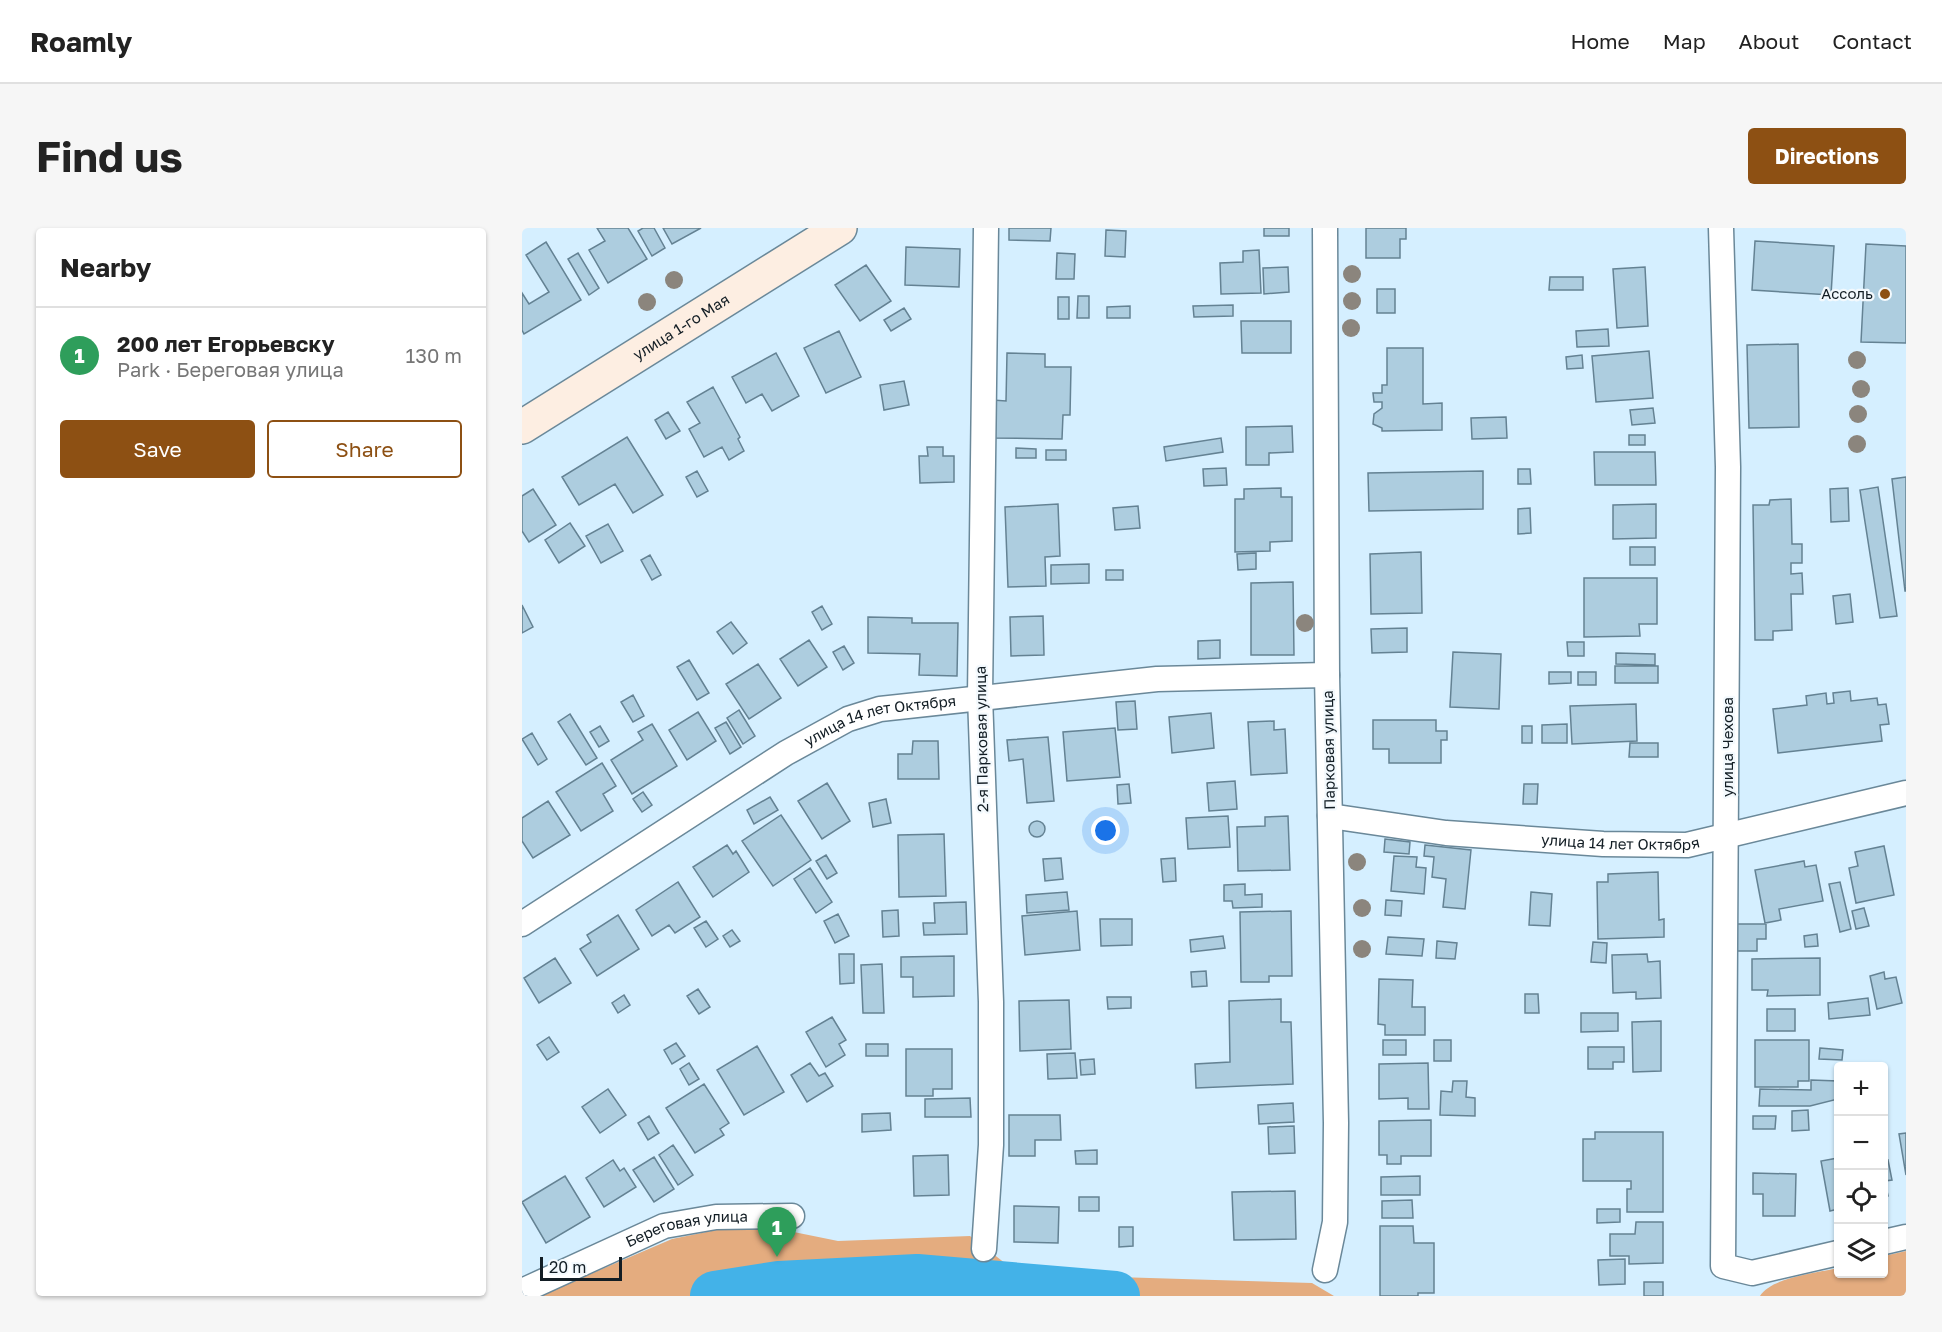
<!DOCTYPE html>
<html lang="en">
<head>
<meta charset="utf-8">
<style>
  body { margin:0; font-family:"Golos Text",sans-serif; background:#f6f6f6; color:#222 }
  .controls { position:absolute; right:18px; bottom:18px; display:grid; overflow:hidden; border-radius:6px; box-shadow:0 2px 4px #0004 }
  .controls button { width:54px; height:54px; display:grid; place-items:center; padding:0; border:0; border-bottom:2px solid #e0e0e0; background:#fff; color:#222; font:30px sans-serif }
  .scale { position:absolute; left:18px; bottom:15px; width:82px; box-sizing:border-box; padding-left:6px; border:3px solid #121d24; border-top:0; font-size:16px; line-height:21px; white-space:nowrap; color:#121d24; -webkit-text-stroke:4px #f3f9fd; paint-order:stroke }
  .you { position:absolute; left:584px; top:603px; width:21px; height:21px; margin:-15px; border:4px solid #fff; border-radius:50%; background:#1a73e8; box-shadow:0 0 0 9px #1a73e833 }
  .badge { display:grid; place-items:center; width:39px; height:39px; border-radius:50%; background:#8d5013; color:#fff; font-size:20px; font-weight:700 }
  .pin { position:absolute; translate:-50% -50px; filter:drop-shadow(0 2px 3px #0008) }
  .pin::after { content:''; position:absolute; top:32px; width:21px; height:18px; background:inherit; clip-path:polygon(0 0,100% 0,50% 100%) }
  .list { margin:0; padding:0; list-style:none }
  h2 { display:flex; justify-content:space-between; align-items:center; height:78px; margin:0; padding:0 24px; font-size:26px }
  h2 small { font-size:20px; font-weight:400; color:#767676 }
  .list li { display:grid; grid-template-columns:39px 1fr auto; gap:18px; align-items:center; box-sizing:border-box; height:96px; padding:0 24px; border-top:2px solid #e0e0e0 }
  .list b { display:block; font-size:22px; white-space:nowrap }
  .list p { margin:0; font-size:20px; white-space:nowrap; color:#767676 }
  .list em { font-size:20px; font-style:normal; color:#767676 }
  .actions { display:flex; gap:12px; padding:18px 24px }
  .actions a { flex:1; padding:14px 0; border:2px solid #8d5013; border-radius:6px; text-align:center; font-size:21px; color:#8d5013 }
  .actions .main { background:#8d5013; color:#fff }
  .icon { flex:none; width:33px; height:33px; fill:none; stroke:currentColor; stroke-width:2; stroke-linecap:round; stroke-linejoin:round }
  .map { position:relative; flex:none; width:1384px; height:1068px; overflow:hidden; border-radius:6px }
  header { display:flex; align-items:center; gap:36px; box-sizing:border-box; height:84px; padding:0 30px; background:#fff; border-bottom:2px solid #e0e0e0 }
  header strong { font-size:28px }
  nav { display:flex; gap:33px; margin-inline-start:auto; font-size:21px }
  .intro { display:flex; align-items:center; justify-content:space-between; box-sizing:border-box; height:144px; padding:0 36px }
  h1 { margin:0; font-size:42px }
  .button { padding:15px 27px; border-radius:6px; background:#8d5013; color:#fff; font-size:21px; font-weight:700 }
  main { display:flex; gap:36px; padding:0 36px }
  aside { flex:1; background:#fff; border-radius:6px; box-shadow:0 2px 4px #0004 }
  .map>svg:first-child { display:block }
</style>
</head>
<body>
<header>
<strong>Roamly</strong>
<nav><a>Home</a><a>Map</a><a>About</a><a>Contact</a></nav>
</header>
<div class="intro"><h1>Find us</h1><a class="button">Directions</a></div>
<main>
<aside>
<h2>Nearby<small></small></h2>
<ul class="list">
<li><span class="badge" style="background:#2e9e5b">1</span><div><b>200 лет Егорьевску</b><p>Park · Береговая улица</p></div><em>130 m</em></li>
</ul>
<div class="actions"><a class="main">Save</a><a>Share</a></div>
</aside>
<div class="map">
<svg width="1384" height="1068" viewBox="0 0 1384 1068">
  <rect width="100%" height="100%" fill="#d5efff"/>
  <path fill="#e4ac7f" d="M204,1000L257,1001L316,1013L448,1008L497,1046L790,1055L812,1068H17L150,1011Z
    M1384,1023V1068H1238C1250,1049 1295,1045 1316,1040V1046H1362V1028Z"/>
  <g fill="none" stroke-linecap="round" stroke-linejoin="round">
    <path stroke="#43b2e8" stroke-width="50" d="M193,1068L257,1058L395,1051L593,1068"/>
  </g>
  <path fill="#adcddf" stroke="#648293" stroke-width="1.5" d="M75,0H106L125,31L86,55L67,22L83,13Z
    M121,0H132L143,20L130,28L116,3Z
    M141,0H179L150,16Z
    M487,0H529L528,13L487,12Z
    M742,0H767V8H742Z
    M844,0H884V11H878V30H844Z
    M584,2L604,3L603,29L583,28Z
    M1233,13L1312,18L1309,67L1230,62Z
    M24,14L59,72L2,106L0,102V65L7,76L27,64L4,27Z
    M1344,16L1384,18V115L1339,114Z
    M384,19L438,21L437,59L383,57Z
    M737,22L739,65L699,66L698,35L721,34V23Z
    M56,25L77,60L67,67L46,31Z
    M535,25L553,26L552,51H534Z
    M344,37L369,73L338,93L313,57Z
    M766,39L767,64L742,66L741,40Z
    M1123,39L1126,98L1095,100L1091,41Z
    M1028,49H1061V62H1027Z
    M855,61H873V85H855Z
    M556,68H567V90H555Z
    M536,69H547V91H536Z
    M711,77V88L672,89L671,78Z
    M608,78V90H585V79Z
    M382,80L389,91L369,103L362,92Z
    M719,93H769V125H720Z
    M1086,101L1087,118L1055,119L1054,103Z
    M317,103L339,149L304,165L282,120Z
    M1276,116L1277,199L1227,200L1225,117Z
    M865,120H901V176L920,175V202L860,203V200L851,196L852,186L860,180V174H852L851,165H860V157H865Z
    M1127,123L1131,170L1074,174L1070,128Z
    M254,125L277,168L250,183L240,166L224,175L210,149Z
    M485,125L523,126V139H549L548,187H541L540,211L470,210L471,172L484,173Z
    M1060,127L1061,140L1045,141L1044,129Z
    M382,153L387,177L362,182L358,157Z
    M191,159L218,209L216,211L222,223L207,232L200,219L182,229L167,201L178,195L165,174Z
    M1131,180L1133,195L1110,197L1108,182Z
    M146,184L158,203L144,211L133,192Z
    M984,189L985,210L950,211L949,190Z
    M770,198L771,224L747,225V237H724V199Z
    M1107,207H1123V217H1107Z
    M105,209L141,267L111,285L93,256L57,277L40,249Z
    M699,210L701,224L644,233L642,219Z
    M405,219H421V228H432V254L398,255L397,228H406Z
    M494,220L514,221V230H494Z
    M524,222H544V232H524Z
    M1072,224H1133L1134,257H1073Z
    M704,240L705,257L682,258L681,241Z
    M996,241H1008L1009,256H996Z
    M175,243L186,263L175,269L164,249Z
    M961,243V281L847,283L846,245Z
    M1384,249V363H1383L1370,251Z
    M1356,259L1375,388L1358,390L1338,262Z
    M759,260V269H770V313L748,314V323L713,324V271H722V261Z
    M1326,260L1327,293L1309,294L1308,261Z
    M11,261L34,297L7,314L0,303V268Z
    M1269,271L1270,316H1280V335H1269V346L1280,345L1281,366H1269L1270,402L1251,403V412H1233L1231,277H1247L1248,272Z
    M536,276L538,328L523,329L524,358L486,359L483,279Z
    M1134,276V310L1091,311V277Z
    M616,278L618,300L593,302L591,280Z
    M1008,280L1009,305L996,306V281Z
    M48,295L63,318L37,335L23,312Z
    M86,296L101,323L79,335L64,308Z
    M1108,319H1133V337H1108Z
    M899,324L900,385L849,386L848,326Z
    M734,325V341L716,342L715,326Z
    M128,327L139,347L130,352L119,332Z
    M567,336V355L529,356V337Z
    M584,342H601V352H584Z
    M1062,350H1135V396H1117L1118,408L1062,409Z
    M771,354L772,427H729V355Z
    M1328,366L1331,394L1314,396L1311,368Z
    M0,377L11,399L0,405Z
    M300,378L310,396L300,402L290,384Z
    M521,388L522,427L489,428L488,389Z
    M346,389L390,390V395H436L435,448L397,447L398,426L346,425Z
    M209,394L225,415L211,426L195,404Z
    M885,400V424L850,425L849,401Z
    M287,412L305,439L276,458L258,431Z
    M698,412V430L676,431V413Z
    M1045,414H1062V428H1046Z
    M322,418L332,435L321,442L311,424Z
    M931,424L979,426L977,481L928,479Z
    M1094,425L1133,426V437L1094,436Z
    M167,432L187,465L175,472L155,439Z
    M236,436L259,470L227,491L204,456Z
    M1093,438H1136V455H1093Z
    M1027,444H1049V455L1027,456Z
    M1056,444H1074V457H1056Z
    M1328,463L1329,473L1355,470L1356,477L1364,476L1367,496L1358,497L1360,513L1256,525L1251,481L1285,477L1284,468L1304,465L1305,476L1312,475L1311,465Z
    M111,467L122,488L111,494L99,474Z
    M613,473L615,501L596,502L594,474Z
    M1114,476L1115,513L1050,516L1048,478Z
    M217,482L233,508L221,516L205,490Z
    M176,484L194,513L165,532L147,502Z
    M689,485L692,520L650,525L647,489Z
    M48,486L75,530L64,537L36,494Z
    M851,492H914V503H925V512H919V535H867V521H851Z
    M752,493V502L763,501L765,545L729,547L726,494Z
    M204,494L219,519L208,526L193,500Z
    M130,496L155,538L110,566L89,532L121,512L116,504Z
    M1045,496V515H1020V497Z
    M78,498L87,513L77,519L68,504Z
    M1000,498H1010V515H1000Z
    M593,500L598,549L545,553L541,504Z
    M10,505L25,531L16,537L0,511Z
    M526,509L532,573L505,575L501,531L487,533L485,512Z
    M391,513H416L417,551H376V526H390Z
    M1108,515H1136V529H1107Z
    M80,535L94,558L81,566L91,583L59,603L34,564Z
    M713,553L715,581L687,583L685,555Z
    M305,555L328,593L300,611L276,573Z
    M607,556L609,575L596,576L595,557Z
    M1002,556H1016L1015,576H1001Z
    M121,564L130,577L120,584L111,571Z
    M248,569L256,582L232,596L225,582Z
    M364,571L369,595L351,599L347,575Z
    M26,573L48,607L11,630L0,613V590Z
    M259,587L289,632L251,658L220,613Z
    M706,588L708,619L666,621L664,590Z
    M766,588L768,642L716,643L715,599L743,598V589Z
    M507 601a8 8 0 1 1 16 0a8 8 0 1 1-16 0Z
    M422,606L424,668L377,669L376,607Z
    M863,611L888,614L887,626L862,624Z
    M205,617L211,626L214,623L227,644L191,669L171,639Z
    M903,617L949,622L943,681L921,679L924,651L910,649L912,629L902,628Z
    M1362,618L1372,667L1334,675L1327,640L1336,638L1333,624Z
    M304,627L315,645L305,651L294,633Z
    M872,628L895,629L894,639L904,640L902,666L869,663Z
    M539,630L541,651L523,653L521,631Z
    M653,630L654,653L641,654L639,631Z
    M1282,633L1283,639L1294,637L1301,673L1257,681L1259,692L1243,695L1233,642Z
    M288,640L310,674L294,685L272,651Z
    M1136,644L1137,692L1142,691V709L1076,711L1075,654H1086V646Z
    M156,654L178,689L153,705L147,697L130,708L114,682Z
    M1318,654L1329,701L1318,704L1307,656Z
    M723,656V667L740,666V679L711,680L710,673H702V657Z
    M545,664L547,682L505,685L504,667Z
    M1009,664L1030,666L1028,698L1007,697Z
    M864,672L880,673L879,688L863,687Z
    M444,674L445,706L402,707L401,695H413L412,675Z
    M1342,680L1347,698L1334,701L1330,683Z
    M376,682L377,708L361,709L360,683Z
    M555,683L558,722L503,727L500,688Z
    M769,683L770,748H747V754H719L718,684Z
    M316,686L327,708L313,715L302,693Z
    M96,687L117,721L75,748L58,721L69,714L65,707Z
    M578,691H610V717L579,718Z
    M184,693L196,711L184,719L172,700Z
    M1214,696H1244V711H1235V723H1214Z
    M210,702L218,713L208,719L201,708Z
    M1295,706L1296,718L1283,719L1282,708Z
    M701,708L703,720L669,724L668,712Z
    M866,709L902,711L900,728L864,726Z
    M915,713L935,715L933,731L914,730Z
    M1071,714L1085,715L1084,735L1069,734Z
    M317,726H332V755L318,756Z
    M1125,726L1126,734L1138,733L1139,770L1114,771V764L1091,765L1090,727Z
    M432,728V768L391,769V749H379V729Z
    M33,730L49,755L17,775L2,750Z
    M1298,730V767L1245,768L1246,762H1230V731Z
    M360,736L362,785H341L339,737Z
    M684,743L685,758L670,759L669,744Z
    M1362,744L1363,751L1374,749L1380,775L1355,781L1348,748Z
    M857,751L891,752L890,779H903V807H863V797L856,796Z
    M176,761L188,779L177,786L165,768Z
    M1003,766H1016L1017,785H1003Z
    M102,767L108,777L96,785L90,775Z
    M585,769H609V780L586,781Z
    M1346,770L1348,787L1307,791L1306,775Z
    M759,771V794H769L771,856L674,860L673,836L708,834L707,773Z
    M547,772L549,821L498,823L497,773Z
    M1245,781H1273V803H1245Z
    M1059,785H1096V803L1059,804Z
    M310,789L324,812L317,816L323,827L304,839L284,804Z
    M1139,793V843L1111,844L1110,794Z
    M27,809L37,824L25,832L15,817Z
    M861,812H884V827H861Z
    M912,812H929V833H912Z
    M1233,812H1287V853H1276V859H1233Z
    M154,815L163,828L150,836L142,822Z
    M344,816H366V828H344Z
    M235,818L262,864L222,887L195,842Z
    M1066,819H1102V834H1091V841H1066Z
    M1298,820L1321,822L1320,832L1297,831Z
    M384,821H430V861H411V868H384Z
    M553,825L555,850L526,851L525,826Z
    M572,831L573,846L559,847L558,832Z
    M167,835L177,851L167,857L158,841Z
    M288,835L297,848L303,845L311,858L285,874L269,847Z
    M906,835L907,881H886V870L857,871V836Z
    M1289,852L1316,853V871L1288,878H1237L1238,861L1289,862Z
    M931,853H945L944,869L953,870V888L918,887L919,863L930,864Z
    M182,856L207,895L198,901L202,907L173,925L144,880Z
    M86,861L104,887L78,905L60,879Z
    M448,870L449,889H403V871Z
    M771,875L772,894L737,896L736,877Z
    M1286,882L1287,902L1270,903V883Z
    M368,885L369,902L340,904V886Z
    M487,887H538L539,912H513V928H487Z
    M127,888L137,905L126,912L116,895Z
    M1231,888H1254L1253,901H1231Z
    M909,892V928H879V936H865V927H857V893Z
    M772,898L773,925L747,926L746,899Z
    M1073,904H1141V984H1105V961H1109V953H1061V911H1073Z
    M1384,905V947L1377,906Z
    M151,917L171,947L156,957L137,927Z
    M575,922V936H554L553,923Z
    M426,927L427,967L392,968L391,928Z
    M132,929L152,961L132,974L111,942Z
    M1316,930V981L1308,983L1299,933Z
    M91,932L98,943L102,940L114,959L82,979L64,950Z
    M1366,932L1370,952L1363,953L1366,968L1362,969V933Z
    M1231,945L1274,946L1273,988H1241V966H1231Z
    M43,948L68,989L24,1015L0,974Z
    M898,948V967H859V949Z
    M773,963L774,1011L712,1012L710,964Z
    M557,969H577V983H557Z
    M890,972L891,990H860V973Z
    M492,978L537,979L536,1015L492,1014Z
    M1075,981H1098V994L1075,995Z
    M1114,994H1141V1035L1107,1036V1028H1088V1006H1113Z
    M858,998H891L892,1015H912V1065H896V1068H858Z
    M597,999H611V1018L597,1019Z
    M1103,1031V1056L1077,1057L1076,1032Z
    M1122,1054H1141V1068H1122Z"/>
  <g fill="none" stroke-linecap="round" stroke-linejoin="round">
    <g stroke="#6a8899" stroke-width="27">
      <g id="street">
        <path d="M1199,0L1206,239L1201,1038L1230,1045L1316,1025"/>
        <path id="s1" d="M808,588L924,605L1081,616L1165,617L1384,565"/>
        <path id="s2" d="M0,696L264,525L326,491L358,481L635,451L805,447"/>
        <path d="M1362,1014L1384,1009"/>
        <path d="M462,1021L469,917V774L458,468L464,0"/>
        <path d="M803,1042L813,994L814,895L805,447L803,0"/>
        <path id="s3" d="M0,1063L142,998L194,989L270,988"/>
      </g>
    </g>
    <g stroke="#6a8899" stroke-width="36">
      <g id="secondary">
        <path id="s4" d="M0,199L318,0"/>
      </g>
    </g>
    <use href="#street" stroke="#fff" stroke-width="24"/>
    <use href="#secondary" stroke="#fdeee2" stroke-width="33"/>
  </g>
  <g fill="#8b857d">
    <circle cx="830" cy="46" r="9"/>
    <circle cx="152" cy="52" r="9"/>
    <circle cx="830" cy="73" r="9"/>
    <circle cx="125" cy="74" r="9"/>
    <circle cx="829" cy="100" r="9"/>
    <circle cx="1335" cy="132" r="9"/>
    <circle cx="1339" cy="161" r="9"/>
    <circle cx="1336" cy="186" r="9"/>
    <circle cx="1335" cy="216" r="9"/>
    <circle cx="783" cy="395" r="9"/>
    <circle cx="835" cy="634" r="9"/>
    <circle cx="840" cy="680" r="9"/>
    <circle cx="840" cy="721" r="9"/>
  </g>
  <circle fill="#8d5013" stroke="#f3f9fd" stroke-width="2" cx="1363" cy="66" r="6"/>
  <g text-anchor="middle" stroke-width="4.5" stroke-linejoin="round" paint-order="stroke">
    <g font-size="15" fill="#121d24" stroke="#f3f9fd" text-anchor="end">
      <text x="1351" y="71">Ассоль</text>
    </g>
    <g font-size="15" fill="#121d24" stroke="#f3f9fd">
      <text dy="5" stroke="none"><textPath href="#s4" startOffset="188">улица 1-го Мая</textPath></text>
      <text dy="5" stroke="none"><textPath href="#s2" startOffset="416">улица 14 лет Октября</textPath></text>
      <text transform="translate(460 511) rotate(-91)" y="5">2-я Парковая улица</text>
      <text transform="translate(1206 519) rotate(-90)" y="5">улица Чехова</text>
      <text transform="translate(807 522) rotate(-91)" y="5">Парковая улица</text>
      <text dy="5" stroke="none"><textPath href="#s1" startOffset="292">улица 14 лет Октября</textPath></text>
      <text dy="5" stroke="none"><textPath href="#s3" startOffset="178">Береговая улица</textPath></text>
    </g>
  </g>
</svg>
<div class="controls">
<button>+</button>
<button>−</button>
<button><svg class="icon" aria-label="locate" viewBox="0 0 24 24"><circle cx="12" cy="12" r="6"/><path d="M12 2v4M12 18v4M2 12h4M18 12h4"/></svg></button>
<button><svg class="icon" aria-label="layers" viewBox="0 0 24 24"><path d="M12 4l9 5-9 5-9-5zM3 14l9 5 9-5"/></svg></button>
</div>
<div class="scale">20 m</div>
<div class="you"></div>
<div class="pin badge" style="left:255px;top:1029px;background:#2e9e5b">1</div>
</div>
</main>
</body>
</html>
